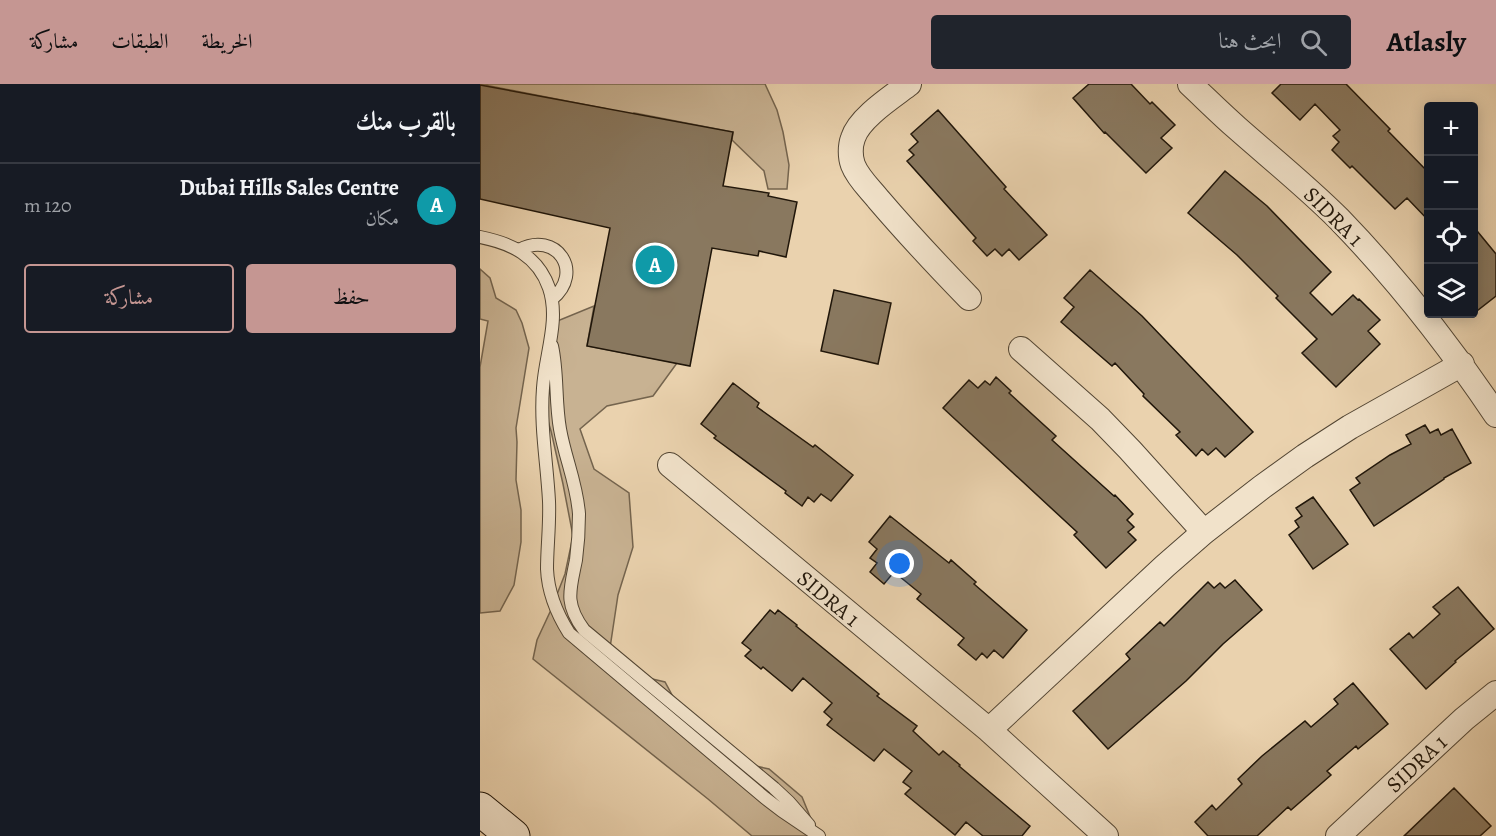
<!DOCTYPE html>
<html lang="ar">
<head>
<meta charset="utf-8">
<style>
  body { margin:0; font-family:Alegreya,Amiri,serif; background:#20242c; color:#f1f3f6; direction:rtl }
  .controls { position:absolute; right:18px; top:18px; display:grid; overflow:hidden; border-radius:6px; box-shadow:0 3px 15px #0003 }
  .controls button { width:54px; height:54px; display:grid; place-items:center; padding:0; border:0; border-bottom:2px solid #363941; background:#171b24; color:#f1f3f6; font:30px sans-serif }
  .you { position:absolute; left:420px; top:480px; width:21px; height:21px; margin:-15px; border:4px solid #fff; border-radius:50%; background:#1a73e8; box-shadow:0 0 0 9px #1a73e833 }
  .badge { display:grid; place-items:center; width:39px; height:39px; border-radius:50%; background:#c59692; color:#fff; font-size:20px; font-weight:700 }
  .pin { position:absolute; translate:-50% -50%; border:3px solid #fff; box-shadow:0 2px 6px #0006 }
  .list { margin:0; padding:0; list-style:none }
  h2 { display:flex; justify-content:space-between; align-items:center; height:78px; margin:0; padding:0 24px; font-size:26px }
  h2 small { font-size:20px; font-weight:400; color:#9ea1a6 }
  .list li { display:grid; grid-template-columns:39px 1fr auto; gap:18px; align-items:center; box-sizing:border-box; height:84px; padding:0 24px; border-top:2px solid #363941 }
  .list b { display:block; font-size:22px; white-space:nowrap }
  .list p { margin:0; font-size:20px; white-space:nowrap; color:#9ea1a6 }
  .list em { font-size:20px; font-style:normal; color:#9ea1a6 }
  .actions { display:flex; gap:12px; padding:18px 24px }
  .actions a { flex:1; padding:14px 0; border:2px solid #c59692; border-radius:6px; text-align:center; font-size:21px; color:#c59692 }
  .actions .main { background:#c59692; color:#111 }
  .icon { flex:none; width:33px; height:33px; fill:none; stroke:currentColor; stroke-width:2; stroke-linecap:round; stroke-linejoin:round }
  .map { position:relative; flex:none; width:1016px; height:752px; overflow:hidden; direction:ltr }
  header { display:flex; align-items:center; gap:36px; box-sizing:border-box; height:84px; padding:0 30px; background:#c59692; color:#111 }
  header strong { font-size:28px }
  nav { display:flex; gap:33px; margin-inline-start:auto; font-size:21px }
  .search { width:420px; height:54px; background:#20242c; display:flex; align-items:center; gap:15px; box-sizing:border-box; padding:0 21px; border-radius:6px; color:#9ea1a6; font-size:22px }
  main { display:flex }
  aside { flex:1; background:#171b24 }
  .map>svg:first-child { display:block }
</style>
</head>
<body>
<header>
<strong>Atlasly</strong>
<div class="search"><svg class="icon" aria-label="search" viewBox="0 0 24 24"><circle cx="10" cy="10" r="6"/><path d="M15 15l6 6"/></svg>ابحث هنا</div>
<nav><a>الخريطة</a><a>الطبقات</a><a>مشاركة</a></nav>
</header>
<main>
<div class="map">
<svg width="1016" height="752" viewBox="0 0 1016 752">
  <rect width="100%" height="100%" fill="#ead2ae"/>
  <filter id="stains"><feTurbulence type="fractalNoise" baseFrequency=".00333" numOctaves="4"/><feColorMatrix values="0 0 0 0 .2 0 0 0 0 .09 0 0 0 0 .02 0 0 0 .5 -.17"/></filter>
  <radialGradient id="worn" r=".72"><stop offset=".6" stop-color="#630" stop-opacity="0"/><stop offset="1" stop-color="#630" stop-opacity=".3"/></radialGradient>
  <path fill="#c8b292" stroke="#74644e" stroke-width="1.5" d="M0,0H285L297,26L303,48L309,81L307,105H288L284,87L252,56L253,48L154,29L148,60L127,25Z
    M0,185L10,194L16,214L36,226L42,239L49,264L36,344L37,358L36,396L41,426V458L34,501L20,527L0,529V283L8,237L0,235Z
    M114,222L107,262L197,279L173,312L127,322L100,345L114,385L149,409L153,463L138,511L128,577L151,590L185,598L211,646L240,674L289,685L322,713L338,752H272L228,715L53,575L57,556L70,528L85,490L93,452L83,400L71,347L62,317L70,240Z"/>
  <path fill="#89785f" stroke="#20160a" stroke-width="1.5" d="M609,0H651L670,20L672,18L695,41L681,54L692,64L666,89L625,48L624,49L593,14Z
    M801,0H866L910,45L908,47L948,88V136L927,114L915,125L872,82L870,84L852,66L859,58L853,52L860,46L835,20L820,36L792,9Z
    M0,1L253,48L243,102L289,109L288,112L317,118L306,173L279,167L278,172L232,164L210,282L107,262L130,144L0,115Z
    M458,26L526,103L524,105L567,151L539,176L529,165L522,172L515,165L507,172L493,157L496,154L427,77L434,71L429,66L438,58L431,50Z
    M745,87L787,122L851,188L830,209L852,231L873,211L878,216L879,215L900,236L888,247L900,260L856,303L822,269L837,255L796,214L798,212L757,171L708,129Z
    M993,142L1016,170V212L993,230Z
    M610,186L662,232L773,348L745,373L736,364L728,371L722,365L716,372L696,351L700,348L663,312L664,310L635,279L632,282L581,238L594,223L584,214Z
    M354,206L411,219L398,280L341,267Z
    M516,293L531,307L529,309L576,352L572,356L634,412L635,411L653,430L647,436L654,443L648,448L656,456L626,484L594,451L597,448L463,324L489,296L498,304L505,297L510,301Z
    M253,299L279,319L277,323L333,363L335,361L373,391L351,417L341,410L334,418L328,413L322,422L305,409L306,407L234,354L236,352L221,340Z
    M945,341L950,349L958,345L961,351L972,345L991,379L964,394V395L894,442L870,406L880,399L876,394L910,371L931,360L926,351Z
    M833,413L868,460L833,485L809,451L819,443L815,437L822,432L816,424Z
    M410,432L469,479L471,476L496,498L494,500L547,546L523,574L514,566L507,574L502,569L496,576L478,561L484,554L437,515L441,510L414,488L404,500L390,488L397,479L390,474L397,465L389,458Z
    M755,496L782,526L743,560L706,597L628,665L593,627L650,575L646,570L680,538L684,542L728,498L734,504L740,499L745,504Z
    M978,503L1014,545L975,577L976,578L946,605L910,565L929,549L933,554L960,530L953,523Z
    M290,526L295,530L298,526L317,541L316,542L399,610L397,612L437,642L433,647L459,671L463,667L480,681L479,682L550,742L542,752H503L486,738L475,751L425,710L431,704L423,698L432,687L404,665L394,677L347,641L352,635L344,628L352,619L323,594L312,607L283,583L281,585L265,572L271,566L262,559Z
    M873,599L908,640L878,665L876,662L847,687L851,691L811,726L808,723L777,752H728L715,738L732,721L736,726L762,700L758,695L782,672L825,637L831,643L858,620L854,615Z
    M974,704L1011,742L1000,752H924Z"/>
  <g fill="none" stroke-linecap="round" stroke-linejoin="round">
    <g stroke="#524533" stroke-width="14">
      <path id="service" d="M0,153C31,159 58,172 69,204C80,236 65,271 63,304C60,342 67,379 69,417C70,440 67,463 67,485C68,509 77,530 89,549L285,714L302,727L339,752
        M39,166C76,146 105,188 72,215
        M72,262C78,289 75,317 80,345C85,374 97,400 99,430C99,445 98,461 96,476C90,506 84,519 104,546L294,704L309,718L329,741"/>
    </g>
    <g stroke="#524533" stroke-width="26">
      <path id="minor" d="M429,0C412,13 379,34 373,54C370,62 370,73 373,81C378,94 390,105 398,115C427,149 458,182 489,214
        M710,0C726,15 741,30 757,44C791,74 827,103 859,135C918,196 969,261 1016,331
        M541,265L620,335L650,366L724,448
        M190,381L509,646L626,752
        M509,646L685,482L724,448L782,403L825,372L870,343L982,280
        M858,752L984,635L1016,609"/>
    </g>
    <g stroke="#20160a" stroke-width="35">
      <path id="secondary" d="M0,725L33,752"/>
    </g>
    <use href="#service" stroke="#f1e2ca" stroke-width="12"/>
    <use href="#minor" stroke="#f1e2ca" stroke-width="24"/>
    <use href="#secondary" stroke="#f1e2ca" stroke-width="33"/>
  </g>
  <g text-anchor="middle" stroke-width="5" stroke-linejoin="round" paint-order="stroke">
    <g font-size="22" fill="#20160a" stroke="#f1e2ca">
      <text transform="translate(854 132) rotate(45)" y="8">SIDRA 1</text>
      <text transform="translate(349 514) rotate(40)" y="8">SIDRA 1</text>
      <text transform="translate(936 679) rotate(-43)" y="8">SIDRA 1</text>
    </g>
  </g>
  <rect width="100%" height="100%" filter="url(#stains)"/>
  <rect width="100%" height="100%" fill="url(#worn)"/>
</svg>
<div class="controls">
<button>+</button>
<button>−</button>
<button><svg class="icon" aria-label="locate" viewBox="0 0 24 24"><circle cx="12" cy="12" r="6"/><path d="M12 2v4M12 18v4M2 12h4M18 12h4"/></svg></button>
<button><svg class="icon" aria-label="layers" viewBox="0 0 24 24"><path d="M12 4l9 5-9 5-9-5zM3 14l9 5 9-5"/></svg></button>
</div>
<div class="you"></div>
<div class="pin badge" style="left:175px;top:181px;background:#0f9aa8">A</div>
</div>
<aside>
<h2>بالقرب منك<small></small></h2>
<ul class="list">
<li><span class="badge" style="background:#0f9aa8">A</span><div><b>Dubai Hills Sales Centre</b><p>مكان</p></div><em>120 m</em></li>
</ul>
<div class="actions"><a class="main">حفظ</a><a>مشاركة</a></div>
</aside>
</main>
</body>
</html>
